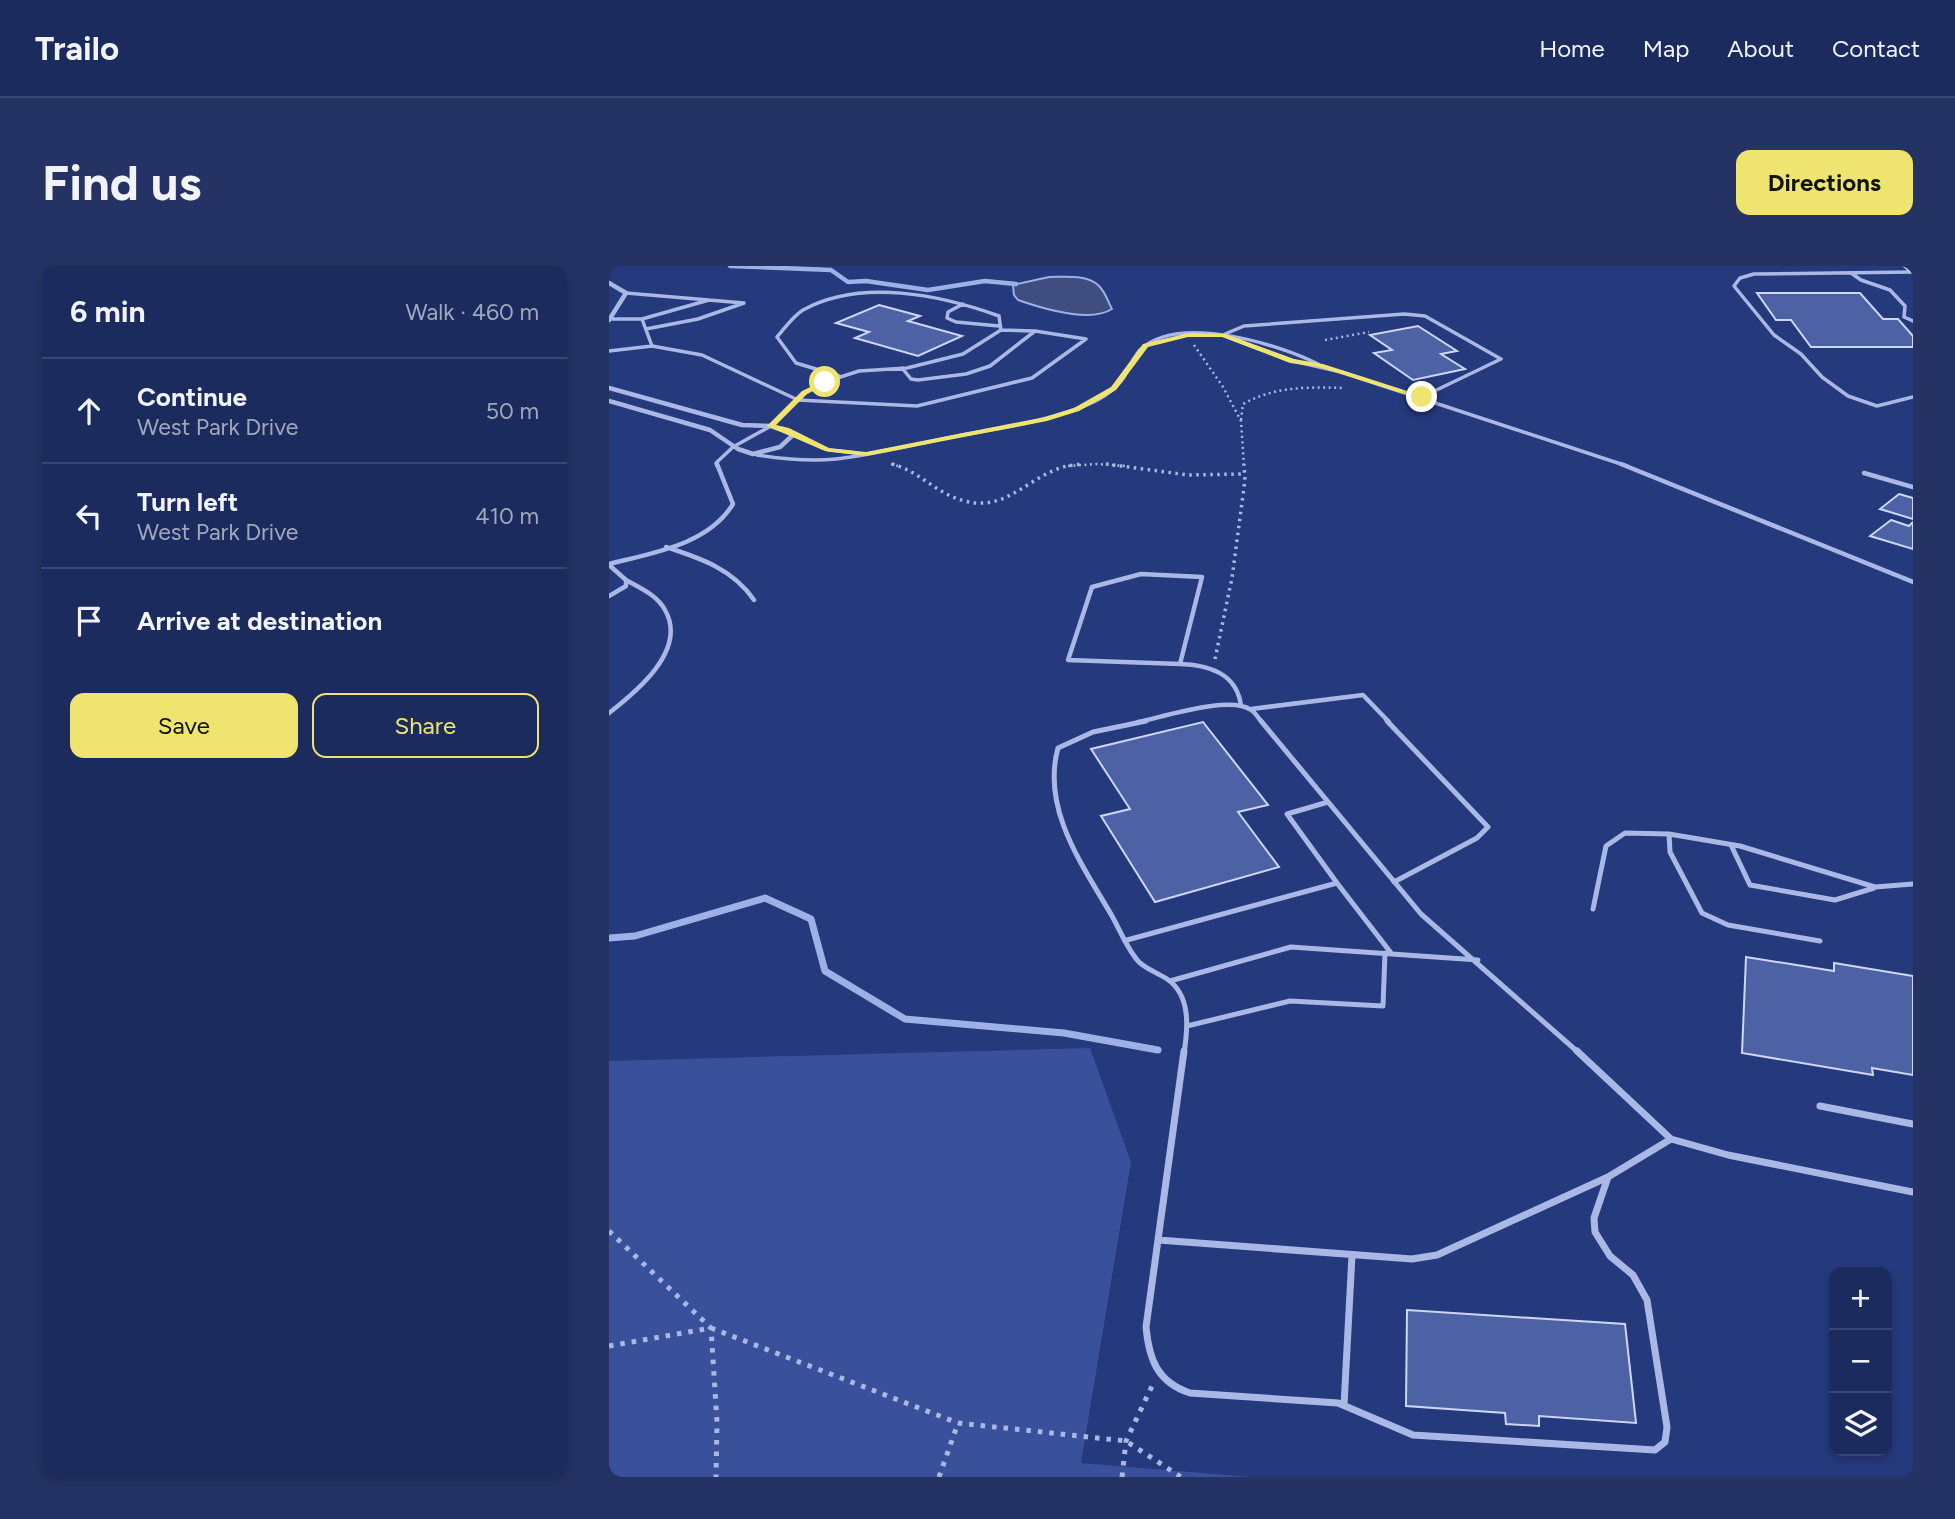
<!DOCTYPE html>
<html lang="en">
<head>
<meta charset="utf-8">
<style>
  body { margin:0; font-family:Figtree,sans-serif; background:#253364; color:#f1f3f6 }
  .controls { position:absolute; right:21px; bottom:21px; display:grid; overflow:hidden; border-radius:14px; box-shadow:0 4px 10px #0003 }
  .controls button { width:63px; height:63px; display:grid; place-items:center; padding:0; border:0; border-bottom:2px solid #3a4773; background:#1c2b5e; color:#f1f3f6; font:35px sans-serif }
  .stop { position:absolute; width:21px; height:21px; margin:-16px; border:5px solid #eee46f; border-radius:50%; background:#fff }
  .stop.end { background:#eee46f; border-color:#fff; box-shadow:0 2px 7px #0008 }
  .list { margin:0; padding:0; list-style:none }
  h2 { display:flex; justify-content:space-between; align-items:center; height:91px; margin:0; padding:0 28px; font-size:30px }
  h2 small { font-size:23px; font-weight:400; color:#a0a7bc }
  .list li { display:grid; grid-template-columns:46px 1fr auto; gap:21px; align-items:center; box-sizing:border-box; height:105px; padding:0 28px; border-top:2px solid #3a4773 }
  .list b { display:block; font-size:26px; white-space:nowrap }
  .list p { margin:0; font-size:23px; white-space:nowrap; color:#a0a7bc }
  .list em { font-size:23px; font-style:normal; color:#a0a7bc }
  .actions { display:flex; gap:14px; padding:21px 28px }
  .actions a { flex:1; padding:16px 0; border:2px solid #eee46f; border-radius:14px; text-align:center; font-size:24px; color:#eee46f }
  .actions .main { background:#eee46f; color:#111 }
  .icon { flex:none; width:38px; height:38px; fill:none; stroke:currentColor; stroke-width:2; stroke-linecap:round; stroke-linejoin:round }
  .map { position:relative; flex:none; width:1304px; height:1211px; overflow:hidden; border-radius:14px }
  header { display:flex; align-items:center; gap:42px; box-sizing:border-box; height:98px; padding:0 35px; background:#1c2b5e; border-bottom:2px solid #3a4773 }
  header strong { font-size:33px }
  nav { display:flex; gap:38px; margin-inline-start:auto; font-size:24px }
  .intro { display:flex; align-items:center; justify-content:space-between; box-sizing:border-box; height:168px; padding:0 42px }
  h1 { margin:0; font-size:49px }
  .button { padding:18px 32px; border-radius:14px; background:#eee46f; color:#111; font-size:24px; font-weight:700 }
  main { display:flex; gap:42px; padding:0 42px }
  aside { flex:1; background:#1c2b5e; border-radius:14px; box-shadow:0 4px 10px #0003 }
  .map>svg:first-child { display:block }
</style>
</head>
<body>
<header>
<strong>Trailo</strong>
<nav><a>Home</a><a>Map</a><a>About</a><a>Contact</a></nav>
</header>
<div class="intro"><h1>Find us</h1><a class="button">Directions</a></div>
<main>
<aside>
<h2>6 min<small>Walk · 460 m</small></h2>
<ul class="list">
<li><svg class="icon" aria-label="ahead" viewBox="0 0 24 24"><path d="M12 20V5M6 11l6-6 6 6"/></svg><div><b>Continue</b><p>West Park Drive</p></div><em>50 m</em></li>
<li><svg class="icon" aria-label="left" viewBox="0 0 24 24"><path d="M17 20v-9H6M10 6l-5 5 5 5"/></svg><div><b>Turn left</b><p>West Park Drive</p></div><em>410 m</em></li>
<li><svg class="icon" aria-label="arrive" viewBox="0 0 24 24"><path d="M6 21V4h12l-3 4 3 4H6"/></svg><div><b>Arrive at destination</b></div></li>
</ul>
<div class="actions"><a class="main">Save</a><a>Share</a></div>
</aside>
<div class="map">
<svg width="1304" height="1211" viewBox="0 0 1304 1211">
  <rect width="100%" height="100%" fill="#25397d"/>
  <path fill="#39519a" d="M481,782L522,896L472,1197L641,1211H0V795Z"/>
  <path fill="#3f4d80" stroke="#9eb1e6" stroke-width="2" d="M440,11C455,11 479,8 490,20C497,27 499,36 503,43C481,57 432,42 409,34L405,29L404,19Z"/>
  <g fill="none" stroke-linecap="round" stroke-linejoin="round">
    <path stroke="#9eb1e6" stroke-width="4.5" d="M121,0L222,4L239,16L257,15L319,24L376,15L407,18"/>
    <path stroke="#9eb1e6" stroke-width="7" d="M0,672L26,670L156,632L202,653L216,705L296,753L455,767L549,784"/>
  </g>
  <path fill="#4d62a5" stroke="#cdd6f4" stroke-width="2" d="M1148,27H1251L1274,53H1289L1304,70V81H1202L1182,54H1167Z
    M270,39L311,50L299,55L353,70L309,90L246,72L260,66L227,57Z
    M809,60L848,85L832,88L856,103L804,114L765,87L783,84L761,69Z
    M1290,228L1304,232V253L1271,243Z
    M1282,254L1300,260L1304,256V283L1261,270Z
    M594,456L659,539L629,546L670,601L546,636L492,550L521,543L482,483Z
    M1137,691L1225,705V697L1304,710V809L1263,802L1264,809L1133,787Z
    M798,1044L1016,1058L1027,1157L930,1150V1160L897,1158L896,1147L797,1140Z"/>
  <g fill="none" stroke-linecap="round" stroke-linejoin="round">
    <path stroke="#aab8e5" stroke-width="2.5" stroke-dasharray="2 3.5" stroke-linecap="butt" d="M716,74L760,66
      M585,79L614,121L632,155L635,200
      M632,154L634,138C666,120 700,121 736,122
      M282,198L289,200
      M459,200L487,198L516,200"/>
    <path stroke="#aab8e5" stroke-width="3.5" stroke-dasharray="2.5 4.5" stroke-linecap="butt" d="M283,198C310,205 329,229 356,235C394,245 414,217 446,204C454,200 464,199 473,198
      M497,198L579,209L635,208
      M606,393L623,312L636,214L635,198"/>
    <path stroke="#aab8e5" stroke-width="5" stroke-dasharray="4.5 7" stroke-linecap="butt" d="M0,965L102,1062L108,1156L107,1211
      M0,1080L102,1062L349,1157L517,1175L572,1211
      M330,1211L349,1157
      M513,1211L517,1175L543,1120"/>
    <path stroke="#aab8e5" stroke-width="3.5" d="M1303,6L1145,8L1131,12L1125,20L1165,69L1192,88L1213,111L1239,130L1268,140L1304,131
      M1242,7L1252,14L1281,24L1296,40L1295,51L1304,55
      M17,27L135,37L89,53L37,63
      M354,38L339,46L338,52L347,56L390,60
      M2,53H33L43,80L93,89L189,134L308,140L423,112L477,73L426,65
      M33,53L100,34
      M616,68L635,60L795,48L816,50L892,93L813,131
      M614,69L684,95L732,106L1018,200
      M0,85L43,80
      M230,110L187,97L168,71C176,62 184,50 194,44C252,12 332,29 390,50L392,64L426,65L381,100L357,108L309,114L302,113L293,102
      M185,168L219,184L247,187
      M148,189C174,193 201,196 227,193C269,188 312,177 353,169C391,162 430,157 467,143C485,137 504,128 515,111C520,102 524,92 531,84C569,47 669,78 709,98
      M108,200L107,197L124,181L162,160L196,127L216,116L250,105L298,102L354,88L392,64"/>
    <path stroke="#aab8e5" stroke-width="4.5" d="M1012,198L1304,316
      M1255,207L1304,221
      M57,281C91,292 124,303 145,334
      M0,298C43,287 99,279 124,238L108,198
      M0,299L17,314V320L0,330
      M532,308L593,311L571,398L459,394L483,321Z
      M571,398C600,399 628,407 632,440
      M642,443L754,429L780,456
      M0,447C27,426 79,384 56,344C48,329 31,322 17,314
      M529,456C554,451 621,429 642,444C646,446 650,453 653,456"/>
    <path stroke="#aab8e5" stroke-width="5" d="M537,455L484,466L449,482C432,543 474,600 503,650C511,664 519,685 530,696C537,703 549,707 558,713C582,729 579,762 575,787
      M652,455L812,648L970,787
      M778,455L879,561L868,572L785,616
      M1060,568L1131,580L1266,621L1304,618
      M1122,579L1141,619L1226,634L1265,622
      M728,617L782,687
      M984,643L997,580L1016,567L1060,568L1061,586L1093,647L1119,659L1211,675
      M518,674L728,617L678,548L719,536
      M561,715L682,681L869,694
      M578,760L681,735L774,740L776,687"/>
    <path stroke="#aab8e5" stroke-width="7" d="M575,785L537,1061C540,1093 548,1116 581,1127L729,1137L804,1169L1046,1184L1056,1176L1058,1161L1038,1034L1024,1009L1001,990L986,966L985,952L999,911L1062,873
      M968,785L1062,873
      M1211,840L1304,858
      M1062,873L1119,889L1304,926
      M549,974L803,993L828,989L999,911
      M735,1139L743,989"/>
    <path stroke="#aab8e5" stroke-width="4.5" d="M0,17L17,27L0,54
      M0,122L133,159L162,160L185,168L171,181L144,188L129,183L101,164L0,135"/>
    <path fill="#d3dbf5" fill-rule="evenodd" d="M1293,0H1301L1304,3V9Z"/>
  </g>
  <path fill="#eee46f" d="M579,67L616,68L685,93L714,98L817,131L811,133L710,101L681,97L613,71H579L539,81L507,124L470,145L438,155L257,190L216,185L158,160L193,125L216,114L218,118L198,128L167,159L180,162L220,182L257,186L436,151L465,142L502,121L534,78Z"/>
</svg>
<div class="controls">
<button>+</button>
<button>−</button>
<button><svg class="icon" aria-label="layers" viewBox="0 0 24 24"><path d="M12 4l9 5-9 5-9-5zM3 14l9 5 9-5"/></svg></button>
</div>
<div class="stop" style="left:216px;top:116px"></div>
<div class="stop end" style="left:813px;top:131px"></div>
</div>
</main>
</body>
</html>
